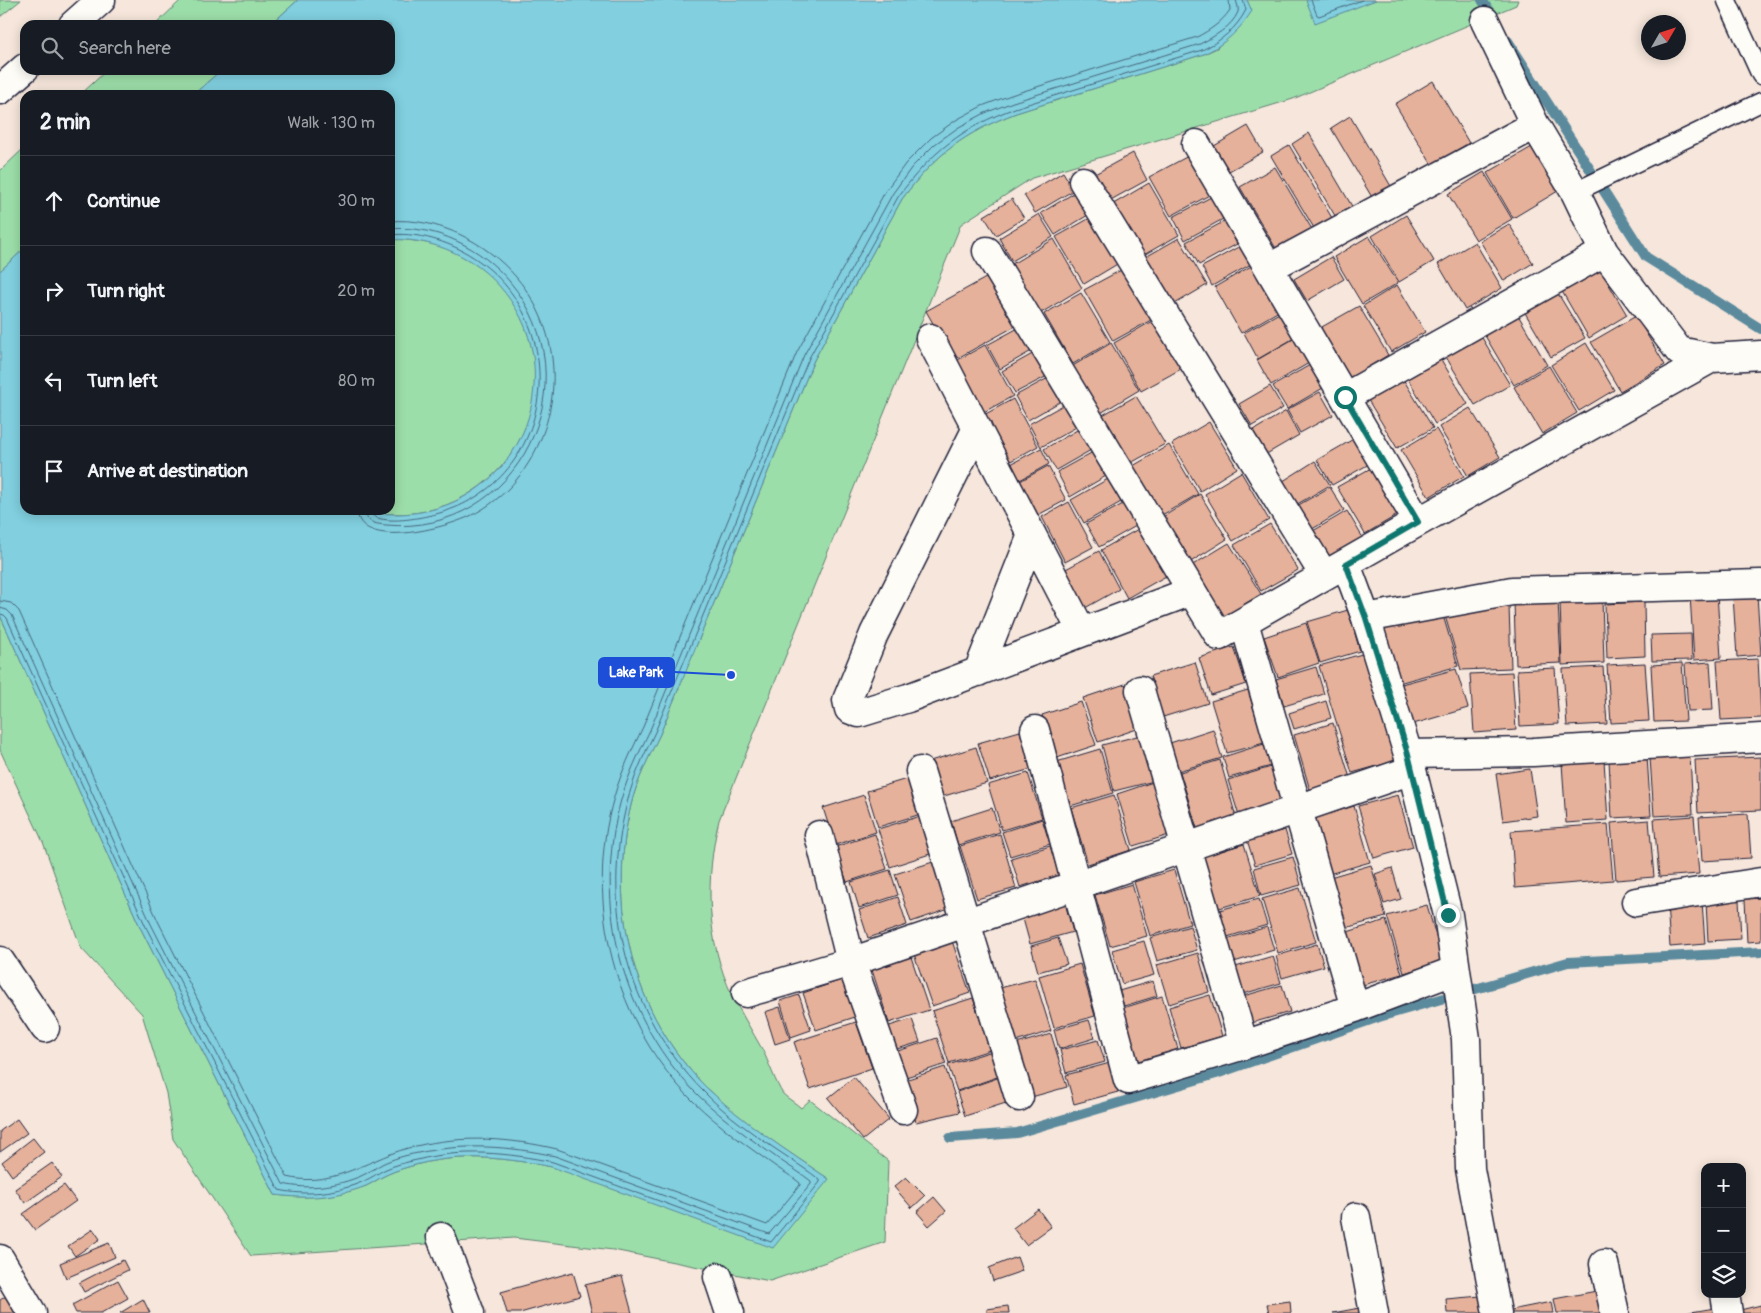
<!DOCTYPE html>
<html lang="en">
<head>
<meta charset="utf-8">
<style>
  body { margin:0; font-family:Pangolin,sans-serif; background:#242831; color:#f1f3f6 }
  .controls { position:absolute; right:15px; bottom:15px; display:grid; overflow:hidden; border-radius:10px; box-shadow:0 2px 12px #0003 }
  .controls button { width:45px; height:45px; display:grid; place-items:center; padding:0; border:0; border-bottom:1px solid #363941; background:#171b24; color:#f1f3f6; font:25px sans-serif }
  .compass { position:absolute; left:1641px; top:15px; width:45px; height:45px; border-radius:50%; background:#171b24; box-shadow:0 2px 12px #0003; rotate:51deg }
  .stop { position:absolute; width:15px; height:15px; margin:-11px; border:4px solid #0f766e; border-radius:50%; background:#fff }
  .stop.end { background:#0f766e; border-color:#fff; box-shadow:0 1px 5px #0008 }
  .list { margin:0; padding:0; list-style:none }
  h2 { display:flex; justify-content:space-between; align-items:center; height:65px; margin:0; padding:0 20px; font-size:21px }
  h2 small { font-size:16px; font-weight:400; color:#9ea1a6 }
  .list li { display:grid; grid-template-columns:32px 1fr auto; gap:15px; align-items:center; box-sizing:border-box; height:90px; padding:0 20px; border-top:1px solid #363941 }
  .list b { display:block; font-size:19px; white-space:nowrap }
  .list em { font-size:16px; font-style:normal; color:#9ea1a6 }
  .icon { flex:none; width:28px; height:28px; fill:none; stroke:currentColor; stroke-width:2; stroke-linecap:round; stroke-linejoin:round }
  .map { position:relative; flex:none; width:1761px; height:1313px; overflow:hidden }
  .search { position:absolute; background:#171b24; box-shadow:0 2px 12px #0003; left:20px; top:20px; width:375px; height:55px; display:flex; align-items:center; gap:12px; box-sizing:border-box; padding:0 18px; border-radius:15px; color:#9ea1a6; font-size:19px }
  .panel { position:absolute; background:#171b24; box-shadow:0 2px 12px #0003; left:20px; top:90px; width:375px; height:425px; border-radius:15px }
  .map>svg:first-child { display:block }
</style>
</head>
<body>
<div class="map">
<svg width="1761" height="1313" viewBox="0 0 1761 1313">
  <rect width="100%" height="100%" fill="#f6e6db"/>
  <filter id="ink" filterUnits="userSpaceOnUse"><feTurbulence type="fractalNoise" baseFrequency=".02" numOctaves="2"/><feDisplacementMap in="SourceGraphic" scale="10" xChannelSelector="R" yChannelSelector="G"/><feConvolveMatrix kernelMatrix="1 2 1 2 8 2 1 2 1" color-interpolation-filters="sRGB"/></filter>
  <g filter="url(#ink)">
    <path fill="#9cdea9" stroke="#5f8072" d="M0,0H21L0,17Z
      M181,0H298L270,25H155Z
      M1247,0H1518L1516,5L1293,99L1032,178L961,224L719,820C705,878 706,940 732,995C741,1013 752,1031 762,1049C768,1060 776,1084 783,1094C788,1099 796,1103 801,1108L810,1100L888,1161L885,1242L770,1281L613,1250L514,1238L251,1256L173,1139L166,1093L142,1014L81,948L43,842L0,750V615L141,929L275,1195C308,1199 334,1197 366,1186C373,1183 379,1178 386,1175C396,1170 408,1167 419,1164C463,1153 508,1158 552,1167L829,1179C787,1151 743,1123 707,1088C632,1015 607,905 631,805C637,780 649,757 660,734L814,360L902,199C936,154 964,133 1016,113L1204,54L1217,48L1251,11Z
      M107,70H221L193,95H80Z
      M25,147V248L0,271V171Z
      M398,239C416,241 434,243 450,250C477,262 500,281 515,306C578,413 483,538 363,510H390V240Z"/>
    <path fill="#81cfdf" stroke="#5b8a9d" d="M298,0H1247L1252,11C1239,31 1225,44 1204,54L1016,113C964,133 936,154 902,199L814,360L660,734C649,757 637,780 631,805C607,905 632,1015 707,1088C744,1123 787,1151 829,1179L773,1248L552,1167C508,1158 463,1153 419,1164C408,1167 396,1170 386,1175C379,1178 373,1183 366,1186C336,1198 306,1199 275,1195L141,929L0,615V271L25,248V510H363C447,530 529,473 534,385C536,359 530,332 516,309C503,287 485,269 463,257C441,245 415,238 390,240V95H193L221,70H390V25H270Z
      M1306,0H1376L1315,23Z"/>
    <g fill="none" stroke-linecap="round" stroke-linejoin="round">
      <path stroke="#48677d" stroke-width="1" d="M1311,0L1317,15L1319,16L1362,0
        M357,510C358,552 448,527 470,516C487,508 505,494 517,479C539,452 551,419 553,385C555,346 542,307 516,277C486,242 438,217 390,221
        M365,510C365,523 376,524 386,525C518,537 594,381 510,282C482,248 435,224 390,229
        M371,510L372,515C383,524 414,519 427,516C559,490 579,314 463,251C442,240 414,232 390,235
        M0,601L11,603L19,611L158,921L287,1177C336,1189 371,1156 416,1146C463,1135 510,1138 557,1149L767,1225L800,1185V1183C792,1176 783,1172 775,1166C747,1146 719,1126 694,1102C615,1026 583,902 614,797C621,772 632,750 643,727L797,352L886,190L906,163L931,138L956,120L982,106L1011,95L1197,37C1210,30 1221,23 1230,10L1229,0
        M0,608L7,610L12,615L151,924L283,1184C308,1190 338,1186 361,1176C368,1173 375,1168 382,1164C392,1159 406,1155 418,1153C464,1143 509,1146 555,1156L769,1234L811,1184V1181C801,1173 790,1167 780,1160C752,1140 724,1120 700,1097C622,1022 592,903 621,800C628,775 639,753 650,730L804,355L893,193L912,167L935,144L959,127L985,113L1013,102L1200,44C1213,37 1232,27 1238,12C1239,8 1237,4 1236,0
        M0,614L4,615L7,618L146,927L279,1190C306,1196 338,1193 364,1181C371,1178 378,1173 384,1170C394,1165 407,1162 417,1160C462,1148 508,1153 553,1162L771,1242L820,1182V1180C809,1171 797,1164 786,1156C757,1137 726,1115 702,1090C627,1013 600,907 627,803C633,778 644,755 655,732L809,358L898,197C932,151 962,128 1015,108L1202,50C1221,41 1236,29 1246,10L1243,0"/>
      <path stroke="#5b8a9d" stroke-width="10" d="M1482,0L1494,18
        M1508,41L1646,257L1761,329
        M950,1138L1017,1133L1216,1074L1379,1017L1568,962L1761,952"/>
    </g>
    <path fill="#e6b19a" stroke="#22223b" d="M1433,81L1469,143L1432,165L1395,104Z
      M1350,116L1392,188L1373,199L1331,128Z
      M1248,126L1263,152L1229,171L1214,146Z
      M1309,133L1353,208L1337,219L1292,144Z
      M1537,144L1563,188L1513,218L1487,173Z
      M1289,145L1332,218L1314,228L1271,156Z
      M1133,153L1147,180L1107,202L1093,175Z
      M1192,154L1213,193L1171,216L1149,177Z
      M1275,167L1313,231L1278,252L1240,187Z
      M1063,172L1074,190L1035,213L1024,195Z
      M1484,172L1512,219L1476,240L1448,194Z
      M1149,183L1179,235L1140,257L1110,206Z
      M1079,190L1093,212L1055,235L1041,213Z
      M1211,197L1223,219L1185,240L1173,217Z
      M1012,199L1024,218L996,235L984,216Z
      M1039,214L1053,237L1012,261L999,238Z
      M1406,215L1434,261L1399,282L1372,236Z
      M1092,217L1119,263L1084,284L1056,237Z
      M1225,221L1237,244L1199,265L1186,242Z
      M1509,224L1533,263L1504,281L1480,241Z
      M1369,236L1398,283L1362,304L1334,257Z
      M1179,238L1207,285L1173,305L1144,258Z
      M1054,239L1082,288L1041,313L1012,264Z
      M1475,242L1502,288L1465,310L1438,264Z
      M1242,245L1253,263L1212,286L1202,267Z
      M1331,257L1344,279L1307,301L1294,279Z
      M1253,265L1279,311L1241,333L1215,287Z
      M1598,266L1627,315L1589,338L1560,288Z
      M1123,269L1151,320L1113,341L1084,290Z
      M993,274L1021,323L954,360L926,311Z
      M1397,285L1425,332L1391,352L1363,306Z
      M1557,292L1585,338L1551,357L1524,311Z
      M1081,293L1110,342L1073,364L1044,314Z
      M1359,306L1388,355L1350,378L1320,328Z
      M1281,312L1296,337L1258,359L1244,333Z
      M1518,315L1547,365L1514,385L1484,334Z
      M1636,316L1665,365L1620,391L1591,342Z
      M1154,320L1181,369L1141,391L1114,343Z
      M1022,326L1035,349L1000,369L987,345Z
      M1481,336L1510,385L1475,405L1446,357Z
      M1295,338L1309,363L1271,385L1257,360Z
      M1111,343L1139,390L1099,414L1071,367Z
      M1586,343L1614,390L1579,411L1551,365Z
      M985,345L1013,396L982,413L954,362Z
      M1036,352L1049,375L1015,393L1002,371Z
      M1440,358L1468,404L1435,424L1407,377Z
      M1310,365L1323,388L1287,409L1273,386Z
      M1549,366L1577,413L1542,434L1514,387Z
      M1050,377L1063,400L1028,420L1015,396Z
      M1403,379L1433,428L1397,448L1368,400Z
      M1270,386L1283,408L1252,426L1239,404Z
      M1320,392L1333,415L1300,433L1287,410Z
      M1136,396L1165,444L1129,464L1101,416Z
      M1013,399L1038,446L1007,463L982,416Z
      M1065,404L1078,426L1041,447L1029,424Z
      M1470,408L1500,457L1468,476L1439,427Z
      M1286,411L1299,435L1263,456L1249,433Z
      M1209,422L1237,468L1200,491L1172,444Z
      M1079,429L1091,450L1056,470L1044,449Z
      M1436,429L1464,476L1429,497L1401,450Z
      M1357,437L1371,463L1332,485L1317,460Z
      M1169,445L1198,494L1162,515L1133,466Z
      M1041,448L1049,464L1018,481L1009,465Z
      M1093,452L1106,476L1070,497L1057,472Z
      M1315,461L1330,485L1294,506L1280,483Z
      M1048,466L1066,500L1038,515L1020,481Z
      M1371,468L1399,514L1365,534L1337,487Z
      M1241,472L1269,520L1233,541L1205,494Z
      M1108,479L1121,502L1084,523L1071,500Z
      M1330,487L1344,510L1309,531L1295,507Z
      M1200,494L1227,539L1189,563L1161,518Z
      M1069,502L1093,547L1065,562L1042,517Z
      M1123,504L1136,526L1099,547L1086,524Z
      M1347,511L1363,538L1324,561L1308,534Z
      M1270,524L1298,570L1261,591L1234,545Z
      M1140,528L1166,576L1127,598L1101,550Z
      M1229,543L1261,594L1222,618L1191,566Z
      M1099,551L1119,589L1085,608L1064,570Z
      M1717,593L1721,658L1694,660L1690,595Z
      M1757,595L1761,655L1737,657L1733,596Z
      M1560,600H1602L1604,663L1562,665Z
      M1558,601L1561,663L1516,665L1514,602Z
      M1644,602L1645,656L1607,658L1605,604Z
      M1509,606L1511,668L1461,670L1443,609Z
      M1348,610L1360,651L1320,663L1307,622Z
      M1442,612L1458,666L1399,683L1383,629Z
      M1306,623L1319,663L1278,677L1264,637Z
      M1691,634L1692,660L1652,661L1651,635Z
      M1234,647L1246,684L1211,695L1199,658Z
      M1362,654L1395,761L1352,773L1319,666Z
      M1758,659L1761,718L1721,720L1717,661Z
      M1195,662L1208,703L1163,717L1150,676Z
      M1710,662L1713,710L1688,711L1685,664Z
      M1645,663L1649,721L1611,723L1607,665Z
      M1682,663L1686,721L1654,722L1651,665Z
      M1316,667L1324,694L1284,706L1276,679Z
      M1603,667L1607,724L1567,726L1563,669Z
      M1555,668L1559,724L1520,726L1517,670Z
      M1456,669L1468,708L1410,725L1398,685Z
      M1512,672L1516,730L1474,733L1470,674Z
      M1125,684L1140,728L1098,742L1083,698Z
      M1248,690L1264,743L1227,753L1211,701Z
      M1326,701L1331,718L1294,729L1289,713Z
      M1081,702L1096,745L1057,758L1042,715Z
      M1333,723L1350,778L1310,790L1294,735Z
      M1213,729L1222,758L1178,771L1170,743Z
      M1020,731L1031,769L990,781L978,743Z
      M1141,735L1154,781L1114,791L1102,745Z
      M1264,744L1271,766L1229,778L1223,757Z
      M976,747L987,783L941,797L930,761Z
      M1100,749L1113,793L1067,807L1053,763Z
      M1690,755L1693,814L1654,816L1650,758Z
      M1647,757L1651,816L1612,818L1609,760Z
      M1761,757V810L1698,813L1695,760Z
      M1220,760L1236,817L1197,828L1180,772Z
      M1604,761L1608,820L1566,823L1562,763Z
      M1271,767L1282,803L1239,816L1228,780Z
      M1530,769L1537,816L1503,821L1496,774Z
      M1028,773L1042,818L1002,830L988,785Z
      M910,778L921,814L878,827L867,791Z
      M1153,782L1169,835L1133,846L1117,794Z
      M864,795L876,832L835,845L823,808Z
      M1114,795L1131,850L1088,864L1071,808Z
      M1398,795L1413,847L1374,858L1358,806Z
      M1354,806L1370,862L1329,874L1312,819Z
      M992,808L1000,832L958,845L951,821Z
      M1748,814L1751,858L1702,861L1699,817Z
      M921,816L933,853L890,867L878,829Z
      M1694,816L1699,874L1659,877L1654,819Z
      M1042,819L1050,844L1010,856L1002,832Z
      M1649,820L1654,877L1616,880L1611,823Z
      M1608,824L1613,880L1515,888L1511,831Z
      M1285,830L1292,854L1255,865L1247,840Z
      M875,834L887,869L847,882L835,847Z
      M1000,834L1016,888L977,899L960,846Z
      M1244,844L1260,896L1216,909L1200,857Z
      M1050,846L1059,875L1020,887L1011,858Z
      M1293,857L1301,885L1261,896L1254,868Z
      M933,862L949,909L911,922L895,874Z
      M1371,865L1386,917L1345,928L1330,877Z
      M1392,868L1401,899L1384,904L1375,874Z
      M890,870L898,895L859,908L851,882Z
      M1174,870L1190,924L1150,936L1134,882Z
      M1132,884L1147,936L1110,946L1095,895Z
      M1300,888L1316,942L1278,953L1262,899Z
      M898,897L907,925L868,938L859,910Z
      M1761,898V941L1747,942L1745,899Z
      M1259,899L1267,925L1224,938L1216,911Z
      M1739,900L1741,939L1708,941L1706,902Z
      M1702,901L1705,944L1670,947L1667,903Z
      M1065,903L1073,932L1030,944L1022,915Z
      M1427,905L1443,961L1404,973L1387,916Z
      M1386,920L1402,974L1359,986L1344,933Z
      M1190,926L1197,950L1157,961L1150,938Z
      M1267,927L1274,950L1234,962L1227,939Z
      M1058,938L1067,964L1038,972L1031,946Z
      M952,941L970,993L932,1006L914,954Z
      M1144,941L1154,975L1122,984L1112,950Z
      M1317,944L1324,966L1282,978L1276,956Z
      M1198,953L1209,992L1169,1004L1157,965Z
      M1273,956L1281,983L1239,995L1232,968Z
      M911,957L929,1010L889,1023L872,970Z
      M1080,964L1095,1016L1054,1028L1039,976Z
      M1035,979L1051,1031L1012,1043L996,989Z
      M842,980L855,1017L816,1030L803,993Z
      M1153,981L1157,996L1124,1006L1119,991Z
      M1282,985L1290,1012L1248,1024L1240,997Z
      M799,995L811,1030L791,1037L780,1001Z
      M1210,995L1222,1036L1181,1048L1169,1007Z
      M1162,996L1178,1049L1138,1061L1123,1008Z
      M973,998L990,1050L949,1063L932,1011Z
      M780,1007L790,1039L775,1044L765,1012Z
      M912,1019L920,1042L891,1051L883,1028Z
      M1089,1020L1095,1038L1059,1049L1054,1030Z
      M856,1022L872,1068L810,1089L794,1042Z
      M1051,1034L1067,1087L1028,1098L1013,1045Z
      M937,1038L946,1064L900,1079L892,1053Z
      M1098,1040L1105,1062L1066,1073L1060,1050Z
      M992,1051L1000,1076L957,1091L948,1065Z
      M1110,1063L1118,1092L1074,1104L1066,1075Z
      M945,1067L960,1112L916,1122L902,1081Z
      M854,1077L889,1119L863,1140L828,1098Z
      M1000,1077L1009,1102L965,1116L957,1092Z
      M17,1119L27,1133L0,1152V1131Z
      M33,1138L44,1152L12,1176L2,1162Z
      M52,1163L62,1177L25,1203L15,1189Z
      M906,1177L925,1196L912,1208L894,1187Z
      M64,1185L76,1201L35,1230L23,1214Z
      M934,1197L946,1211L929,1226L917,1212Z
      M1038,1209L1051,1227L1026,1245L1013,1228Z
      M93,1229L100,1239L75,1256L68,1246Z
      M109,1243L115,1257L66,1278L60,1263Z
      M1017,1257L1022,1271L993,1281L989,1268Z
      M123,1260L128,1270L84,1292L79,1283Z
      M573,1272L580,1296L520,1313H507L501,1292Z
      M622,1276L632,1313H592L585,1285Z
      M118,1280L128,1298L101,1313H76L72,1305Z
      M1602,1290L1607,1313H1557L1554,1299Z
      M6,1296L18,1313H0V1300Z
      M1481,1296L1483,1313H1447L1446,1299Z
      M143,1299L150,1313H120Z
      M1290,1301L1291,1313H1269L1267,1304Z
      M1551,1302L1553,1313H1511V1310Z
      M1761,1305V1313H1737L1736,1311Z
      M1008,1306L1009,1313H987V1309Z
      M1365,1307L1366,1313H1333Z
      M1715,1308L1716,1313H1685Z"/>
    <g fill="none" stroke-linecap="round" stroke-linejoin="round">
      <g stroke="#22223b" stroke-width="21">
        <path id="lane" d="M1727,1L1761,75
          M1575,192L1761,102"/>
      </g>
      <g stroke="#22223b" stroke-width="31">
        <path id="street" d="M1485,21L1535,125L1575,192L1604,252L1679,351L1712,358
          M1196,144L1418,522
          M1083,181L1324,575
          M987,251L1219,636L1418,522L1712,358L1761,355
          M1269,268L1535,125
          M930,338L1082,632
          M1345,397L1604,252
          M977,428L874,634L847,700L849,709L859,713L908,698L1192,591
          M1346,564L1366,618
          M1244,622L1355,1008
          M978,672L1032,535
          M1140,690L1244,1045
          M1035,730L1128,1080L1244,1045L1355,1008L1456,970
          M1408,754L1533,752L1761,738
          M920,771L1019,1097
          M819,835L851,962L903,1110
          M1636,902L1761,882
          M0,961L45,1028
          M746,993L851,962L1412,770
          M1356,1217L1374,1313
          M441,1237L470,1313
          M0,1259L32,1313
          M1604,1264L1615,1313
          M718,1277L730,1313
          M1725,1294L1728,1313
          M1497,1313L1470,1169L1466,1039L1448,915L1408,754L1366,618L1512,591L1761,584"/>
      </g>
      <g stroke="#22223b" stroke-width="31">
        <path id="secondary" d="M73,25L101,0
          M0,90L25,68"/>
      </g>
      <use href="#lane" stroke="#fdfcf7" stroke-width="18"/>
      <use href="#street" stroke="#fdfcf7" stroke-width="28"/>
      <use href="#secondary" stroke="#fdfcf7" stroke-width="28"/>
    </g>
  </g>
  <g fill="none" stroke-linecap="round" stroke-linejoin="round" filter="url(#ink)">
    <path stroke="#0f766e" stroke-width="6" d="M1345,397L1418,522L1346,564L1366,618L1408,754L1448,915"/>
  </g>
  <path fill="none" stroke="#1d4ed8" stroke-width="2" d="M731 675L674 672"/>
  <circle fill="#1d4ed8" stroke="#fdfcf7" stroke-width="2" cx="731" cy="675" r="5"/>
  <rect fill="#1d4ed8" stroke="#1d4ed8" stroke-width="2" x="599" y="658" width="75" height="29" rx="5"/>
  <g font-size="14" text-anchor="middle" font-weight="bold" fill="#fff">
    <text x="636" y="677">Lake Park</text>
  </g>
</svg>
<div class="controls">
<button>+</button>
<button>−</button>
<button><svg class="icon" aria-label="layers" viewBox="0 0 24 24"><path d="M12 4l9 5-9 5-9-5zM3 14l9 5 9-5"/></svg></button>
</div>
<svg class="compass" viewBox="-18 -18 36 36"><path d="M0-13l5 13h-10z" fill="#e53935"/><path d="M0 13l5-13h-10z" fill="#9ea1a6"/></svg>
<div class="stop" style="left:1345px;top:397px"></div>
<div class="stop end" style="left:1448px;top:915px"></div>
<div class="search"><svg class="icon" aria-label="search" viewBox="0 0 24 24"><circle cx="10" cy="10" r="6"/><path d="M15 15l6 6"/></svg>Search here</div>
<section class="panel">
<h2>2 min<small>Walk · 130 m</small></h2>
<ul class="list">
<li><svg class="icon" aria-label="ahead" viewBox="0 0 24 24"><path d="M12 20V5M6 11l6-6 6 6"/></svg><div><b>Continue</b></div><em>30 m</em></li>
<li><svg class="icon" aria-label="right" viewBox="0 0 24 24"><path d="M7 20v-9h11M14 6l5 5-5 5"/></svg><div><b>Turn right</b></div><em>20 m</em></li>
<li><svg class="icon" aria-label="left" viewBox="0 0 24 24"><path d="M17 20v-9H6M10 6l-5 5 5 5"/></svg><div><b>Turn left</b></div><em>80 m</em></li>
<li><svg class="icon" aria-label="arrive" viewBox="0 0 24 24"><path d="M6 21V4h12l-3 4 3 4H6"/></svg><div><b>Arrive at destination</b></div></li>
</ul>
</section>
</div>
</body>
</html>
